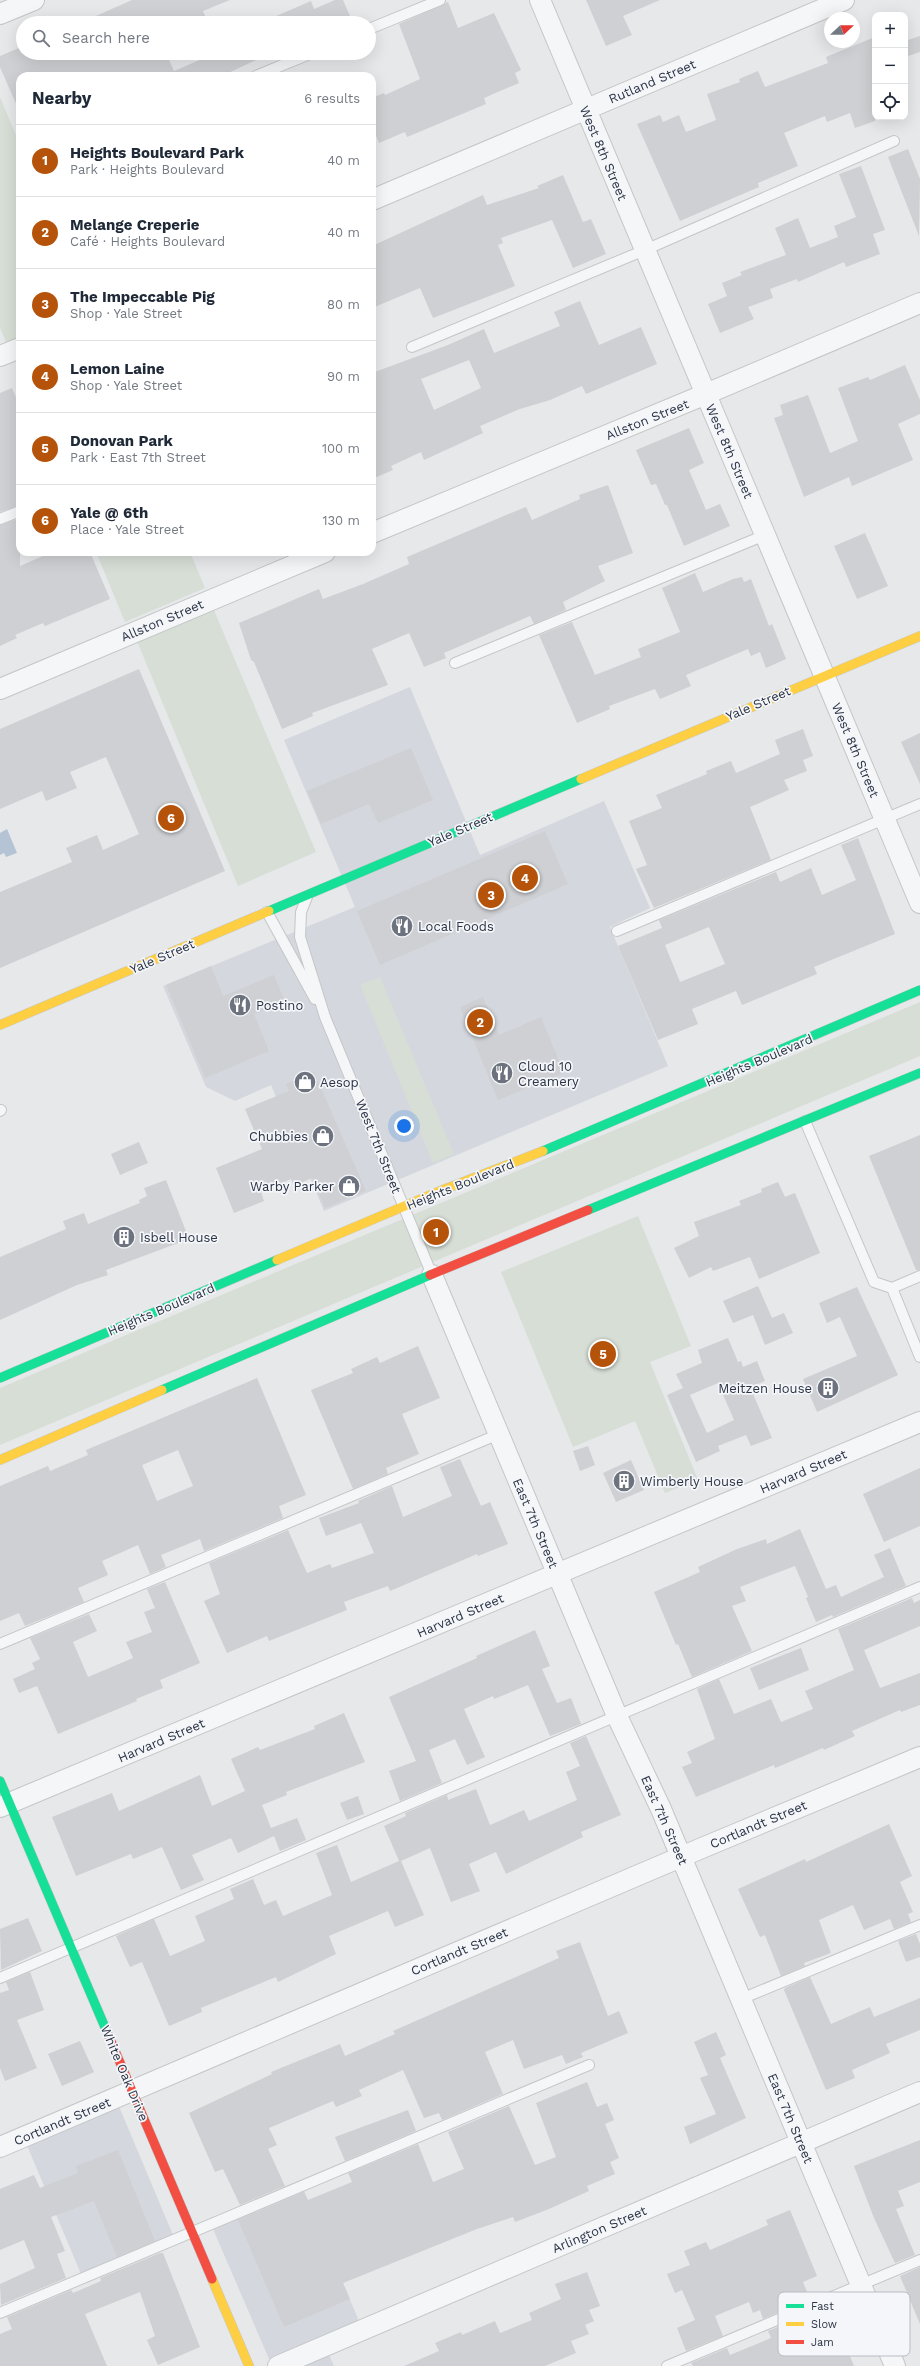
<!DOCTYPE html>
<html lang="en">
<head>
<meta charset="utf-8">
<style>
  body { margin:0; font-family:"Work Sans",sans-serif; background:#f2f2f3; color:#1f2937 }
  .controls { position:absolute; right:12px; top:12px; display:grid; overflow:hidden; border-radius:8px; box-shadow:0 4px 16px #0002 }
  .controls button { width:36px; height:36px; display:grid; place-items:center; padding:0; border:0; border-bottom:1px solid #e0e1e3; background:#fff; color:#1f2937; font:20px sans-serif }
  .compass { position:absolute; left:824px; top:12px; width:36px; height:36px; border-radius:50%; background:#fff; box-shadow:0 4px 16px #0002; rotate:68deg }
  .you { position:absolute; left:404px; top:1126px; width:14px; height:14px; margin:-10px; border:3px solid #fff; border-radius:50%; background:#1a73e8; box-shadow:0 0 0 6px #1a73e833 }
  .badge { display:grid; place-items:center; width:26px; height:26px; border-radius:50%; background:#b45309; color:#fff; font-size:13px; font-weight:700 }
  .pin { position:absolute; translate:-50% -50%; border:2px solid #fff; box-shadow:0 1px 4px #0006 }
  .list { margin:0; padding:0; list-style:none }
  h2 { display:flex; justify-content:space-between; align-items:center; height:52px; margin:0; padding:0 16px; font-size:17px }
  h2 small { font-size:13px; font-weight:400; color:#747a83 }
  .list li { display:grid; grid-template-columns:26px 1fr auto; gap:12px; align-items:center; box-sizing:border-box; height:72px; padding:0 16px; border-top:1px solid #e0e1e3 }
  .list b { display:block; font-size:15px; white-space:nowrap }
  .list p { margin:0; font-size:13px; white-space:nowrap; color:#747a83 }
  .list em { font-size:13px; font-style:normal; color:#747a83 }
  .icon { flex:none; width:22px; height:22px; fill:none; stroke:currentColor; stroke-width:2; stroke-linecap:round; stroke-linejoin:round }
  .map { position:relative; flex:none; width:920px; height:2366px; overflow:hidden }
  .search { position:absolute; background:#fff; box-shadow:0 4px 16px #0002; left:16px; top:16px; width:360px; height:44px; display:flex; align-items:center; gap:10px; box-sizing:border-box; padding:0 14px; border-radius:22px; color:#747a83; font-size:15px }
  .panel { position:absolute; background:#fff; box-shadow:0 4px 16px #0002; left:16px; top:72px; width:360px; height:484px; border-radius:12px }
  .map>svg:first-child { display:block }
</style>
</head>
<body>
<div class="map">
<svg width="920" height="2366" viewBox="0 0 920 2366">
  <rect width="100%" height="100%" fill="#e6e8ea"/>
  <path fill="#d4d7dd" d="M410,687L480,855L604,801L650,908L610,927L668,1066L324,1211L271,1085L235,1101L206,1087L163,986L355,907L284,740Z
    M118,2104L173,2235L81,2274L26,2143Z
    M304,2191L359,2321L321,2336L334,2366H272L213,2229Z"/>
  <path fill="#d6ded6" d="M0,97L20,145V337L6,342L0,328Z
    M96,552H190L205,588L125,622Z
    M213,608L316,852L238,886L137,641Z
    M380,977L454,1154L433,1163L360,985Z
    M920,1002V1056L0,1445V1388Z
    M638,1216L691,1346L650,1362L698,1480L665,1493L635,1421L573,1447L501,1272Z"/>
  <path fill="#b4c4d5" d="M7,829L17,853L6,857L4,853L0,855V833Z"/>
  <path fill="#ced0d3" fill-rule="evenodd" d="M132,0H230L203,11L208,23H80Z
    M335,0H343L353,23H260L311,1L314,9Z
    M586,0H660L623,16L632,35L606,46Z
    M448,2L458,28L494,13L521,70L515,73L519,83L484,98L486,104L407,137L405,132L379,143L372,126V98L384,93L385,95L420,79L399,24Z
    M920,36V52L905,57V41Z
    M875,37V121L855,128L850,113L827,122L825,116L784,133L798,166L758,183L759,187L680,221L637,124L660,115L663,122L679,115L686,132L716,120L707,94L740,82L739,79L758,71L765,87L828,63L826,57Z
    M19,48L21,53H166L174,71L216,53H271L222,76H20V113L0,67V56Z
    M908,149L920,179L919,236L888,157Z
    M861,166L885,230L873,234L880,254L846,267L844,262L798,282L797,279L770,289L773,298L748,307L754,319L720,333L708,304L727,296L722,283L742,275L740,272L786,255L775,228L798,218L810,248L838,237L834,226L856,217L839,174Z
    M563,175L583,222L591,219L606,254L573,268L552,220L501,238L503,243L498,245L515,286L433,318L420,288L372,308V246L483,195L487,205L539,188L537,186Z
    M580,301L599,345L641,327L657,364L586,394L582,386L550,400L520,409L480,426L483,433L424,460L421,452L391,466L393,470L372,479V373L448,345L484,329L494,353L560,326L554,312ZM469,360L481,388L434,410L421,379Z
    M905,365L920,400V414L898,424L913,460L852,486L849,477L804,497L774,418L783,415L780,405L808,395L830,453L858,441L838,388L868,377L870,380Z
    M12,388L20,407V505L0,512V393Z
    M689,428L704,463L689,470L706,510L720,504L730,526L684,546L667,505H665L656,484L651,485L636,450Z
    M608,485L633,553L598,566L605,581L563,602L566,610L534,624L530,616L444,653L446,658L424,667L409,633L372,649L388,685L312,713L313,716L282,729L254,662L251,660L239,623L319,589L323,599L363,584L409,564L407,557L506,515L526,507L532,520L580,499L579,495Z
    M20,518V566L52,552H90L110,599L45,626L43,623L15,635L17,638L0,646V525Z
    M865,533L888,586L857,599L834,546Z
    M695,573L703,592L733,579L742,577L744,582L751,579L769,626L772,624L786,659L766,668L760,652L751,656L748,649L686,675L691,686L660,699L655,689L609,706L610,709L577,723L539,635L572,622L595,675L641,657L638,649L680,632L662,588Z
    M139,669L225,871L0,968V892L72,862L66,848L97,835L103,850L139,834L106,757L70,772L77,788L46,801L42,791L0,809V729Z
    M803,729L813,756L803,760L807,771L784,780L789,790L750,807L771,860L654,908L636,869L647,865L629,821L662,808L656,795L707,774L706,771L731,761L736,773L780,754L775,740Z
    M920,733V784L901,742Z
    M411,748L433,800L378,823L369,804L321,824L307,791Z
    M545,831L568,884L380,965L357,911Z
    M858,838L895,934L814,967L817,974L742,1005L736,991L692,1009L698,1024L658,1040L618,946L662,928L659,920L776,872L780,882L811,868L822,895L856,880L841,845ZM709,927L725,964L680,982L665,945Z
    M211,966L223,996L274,975L285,1002L254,1014L269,1051L205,1078L166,985Z
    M483,997L499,1035L541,1017L564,1073L498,1100L460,1007Z
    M314,1072L366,1191L325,1208L312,1178L294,1186L291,1179L261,1192L264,1201L234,1213L216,1168L262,1149L245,1109L289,1091L286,1084Z
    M920,1135V1270H916L869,1156Z
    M139,1142L148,1163L120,1175L111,1154Z
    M166,1180L189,1239L106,1270L108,1275L77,1285L0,1320V1257L66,1229L63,1221L84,1213L88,1224L140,1203L139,1200L147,1196L144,1188Z
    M778,1182L785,1197L795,1193L820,1253L759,1279L750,1257L713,1271L711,1267L689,1278L674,1248L699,1236L694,1222L741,1205L739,1201L762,1192L761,1189Z
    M758,1286L772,1318L784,1313L793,1333L765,1345L753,1315L733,1323L723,1301Z
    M857,1287L898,1375L817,1412L803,1379L857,1356L840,1317L827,1323L819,1303Z
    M728,1338L738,1362L741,1361L743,1367L757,1361L765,1381L750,1387L772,1438L751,1446L746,1435L718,1446L720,1451L696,1462L667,1395L683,1388L676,1374L702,1363L698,1350ZM718,1383L734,1420L707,1433L690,1395Z
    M418,1346L440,1398L402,1414L419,1454L386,1468L388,1474L353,1489L311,1390L353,1373L351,1369L377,1357L380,1363Z
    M257,1378L306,1495L279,1506L283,1518L204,1551L200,1539L161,1555L166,1567L150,1574L138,1545L102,1561L108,1575L78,1588L84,1602L25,1626L19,1613L0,1621V1486L48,1466L50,1471L88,1455L86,1450ZM178,1450L193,1486L157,1501L142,1465Z
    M588,1446L595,1465L580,1471L573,1451Z
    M460,1459L481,1506L490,1502L508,1544L478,1556L477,1554L390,1591L388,1586L344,1602L347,1610L269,1641L267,1636L227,1653L204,1601L220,1594L209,1563L288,1530L307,1573L330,1564L332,1568L374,1553L361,1523L326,1536L319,1518L359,1503L358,1501L392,1486L403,1517L452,1496L440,1467Z
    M631,1460L644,1490L616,1502L603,1473Z
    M920,1468V1526L884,1542L863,1494Z
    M800,1529L826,1589L836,1585L841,1597L884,1577L874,1555L890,1548L906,1586L833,1617L832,1615L816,1622L806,1598L808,1597L795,1566L740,1587L746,1601L732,1606L752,1651L692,1677L678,1644L676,1645L654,1592L700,1572L698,1567L737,1549L766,1539L767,1544Z
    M165,1582L200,1663L160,1680L163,1688L136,1699L137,1701L58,1734L37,1686L19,1693L13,1679L35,1669L32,1663L40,1659L30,1638L89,1614L97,1631L73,1642L88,1677L133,1658L126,1642L152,1632L144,1612L155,1608L147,1589Z
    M912,1598L914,1603L920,1600V1626L864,1650L880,1688L920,1673V1705L901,1712L900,1710L852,1731L855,1736L824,1750L823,1748L775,1768L774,1765L696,1797L682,1767L692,1763L687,1752L715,1739L697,1689L719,1679L734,1714L771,1699L781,1722L813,1709L805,1691L854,1670L838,1629Z
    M535,1630L550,1666L542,1669L557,1703L571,1698L581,1724L550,1736L528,1685L494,1699L493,1696L464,1709L485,1757L467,1765L455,1739L429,1750L442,1783L400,1801L389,1771L416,1761L389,1697L477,1658L476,1656Z
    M801,1648L809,1670L759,1690L750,1668Z
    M344,1713L365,1762L286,1792L287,1795L262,1805L271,1828L297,1818L306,1840L280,1851L274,1836L238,1853L231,1838L192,1855L204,1880L181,1890L162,1847L133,1859L131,1854L76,1876L52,1817L112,1793L119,1811L200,1775L212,1806L245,1791L231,1759L258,1747L260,1750L315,1729L314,1726Z
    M586,1736L621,1815L581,1832L583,1837L506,1874L496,1852L469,1864L480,1891L451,1902L430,1848L401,1861L424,1915L395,1927L388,1911L329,1936L336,1954L278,1982L276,1977L201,2008L202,2012L169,2026L142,1962L130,1967L116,1936L154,1919L170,1956L205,1941L195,1916L234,1899L230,1889L253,1879L264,1905L276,1900L283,1916L332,1895L316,1853L337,1845L351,1882L399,1861L384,1826L406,1816L405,1813L447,1795L448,1800L476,1789L490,1825L524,1810L529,1821L577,1800L566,1772L580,1766L570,1743Z
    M358,1796L364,1814L347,1820L340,1803Z
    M889,1824L912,1876L900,1882L913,1912L908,1914L911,1922L894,1929L890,1919L864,1930L853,1905L819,1920L831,1953L804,1963L805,1966L781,1976L765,1935L760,1937L738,1889L805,1859L806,1862Z
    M28,1918L42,1951L1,1970L0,1929Z
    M916,1934L920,1944V1957L906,1962L898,1941Z
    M580,1942L608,2016L619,2011L628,2033L581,2053L583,2057L566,2064L562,2055L524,2069L513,2040L485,2052L503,2094L442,2120L439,2113L424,2118L403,2070L359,2090L362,2096L336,2107L333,2101L269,2128L277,2145L268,2149L285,2186L240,2205L223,2169L215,2172L189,2113L272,2074L271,2072L340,2044L345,2056L395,2034L393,2031L559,1958L556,1951Z
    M30,1972L44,2010L17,2020L37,2068L5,2081L0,2068V1993L9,1990L6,1982Z
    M810,1977L831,2024L870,2007L874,2017L920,1998V2030L886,2044L890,2053L852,2070L855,2078L826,2090L784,1990L785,1988Z
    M716,2032L726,2055L720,2058L746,2118L690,2144L684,2127L716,2114L700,2078L708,2075L694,2042Z
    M80,2041L94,2072L62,2086L48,2054Z
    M587,2082L597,2107L607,2103L614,2120L605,2124L619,2158L610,2162L615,2174L587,2186L589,2191L549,2209L515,2222L513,2217L477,2229L343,2283L350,2299L284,2327L238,2220L304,2192L308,2200L352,2182L348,2173L418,2144L433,2182L464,2169L448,2132L509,2106L535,2165L556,2157L536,2103Z
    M408,2110L416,2131L345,2161L335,2137Z
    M920,2140V2182L898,2191L904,2206L896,2209L915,2255L895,2263L874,2218L854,2166Z
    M118,2150L155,2241L117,2257L94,2201L51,2217L65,2251L57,2254L66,2278L1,2305L0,2284L35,2268L24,2240L0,2250V2189L34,2175L40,2188L78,2173L76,2166Z
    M790,2210L817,2276L803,2282L810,2299L763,2319L760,2310L753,2313L749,2302L715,2316L723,2336L686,2351L677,2328L695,2320L682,2290L675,2293L667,2274L690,2265L684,2251L706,2242L710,2250L768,2225L766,2220Z
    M160,2253H163L200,2347L158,2365L147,2340L155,2336L140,2292L85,2314L107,2366H0V2334L12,2329L7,2317L71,2290L73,2293L101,2281L100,2278Z
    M920,2267V2324L900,2276Z
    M587,2272L600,2306L589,2310L594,2321L585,2325L589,2334L571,2341L576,2353L545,2366H404L439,2351L435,2343L461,2332L462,2335L495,2321L500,2333L532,2320L529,2313L561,2299L555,2284Z
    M824,2308L843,2351L847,2349L854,2366H693L691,2363L727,2348L730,2355L771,2338L768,2331Z"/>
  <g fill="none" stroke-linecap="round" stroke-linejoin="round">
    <g stroke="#c4c6c8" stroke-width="12">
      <path id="lane" d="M369,29L440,0
        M256,76L312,53
        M412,347L645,250L894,141
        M0,519L20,511
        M455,663L765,535
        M307,897L301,912L300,937L325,1017L432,1275
        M267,912L315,999
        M617,931L920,804
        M0,1111L1,1110
        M805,1121L874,1282L892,1288L920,1357
        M892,1288L920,1276
        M0,1644L499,1434
        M0,1978L920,1587
        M741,1999L920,1925
        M0,2313L589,2065
        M667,2366L920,2260"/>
    </g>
    <g stroke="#c4c6c8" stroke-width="22">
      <path id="street" d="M540,0L920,903
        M0,14L34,0
        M372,200L844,0
        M0,356L20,348
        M372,533L706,394L920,303
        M0,689L325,552
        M432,1275L617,1716L661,1809L895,2366
        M0,1807L920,1422
        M0,2147L702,1848L920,1757
        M278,2366L920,2092"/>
    </g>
    <g stroke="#c4c6c8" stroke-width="10">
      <path id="fast" d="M269,911L581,779
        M543,1151L920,990
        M588,1210L920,1073
        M0,1378L277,1260
        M162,1390L430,1275
        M0,1781L107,2032"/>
    </g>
    <g stroke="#c4c6c8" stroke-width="10">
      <path id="slow" d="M581,779L920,636
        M0,1025L269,911
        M277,1260L440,1191L543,1151
        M0,1460L162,1390
        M212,2279L249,2366"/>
    </g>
    <g stroke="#c4c6c8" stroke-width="10">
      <path id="jam" d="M430,1275L588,1210
        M107,2032L212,2279"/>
    </g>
    <use href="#lane" stroke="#f5f6f7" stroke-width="10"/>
    <use href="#street" stroke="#f5f6f7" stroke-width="20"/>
    <use href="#fast" stroke="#16e098" stroke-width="9"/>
    <use href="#slow" stroke="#ffcf43" stroke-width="9"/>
    <use href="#jam" stroke="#f24e42" stroke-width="9"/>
  </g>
  <defs>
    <g id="restaurant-disc" transform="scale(1.15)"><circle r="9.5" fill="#6c737f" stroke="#f4f6f9"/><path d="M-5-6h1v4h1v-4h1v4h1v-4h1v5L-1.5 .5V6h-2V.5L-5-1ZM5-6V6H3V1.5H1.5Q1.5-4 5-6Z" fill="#fff"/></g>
    <g id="shop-disc" transform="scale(1.15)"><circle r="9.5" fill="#6c737f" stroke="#f4f6f9"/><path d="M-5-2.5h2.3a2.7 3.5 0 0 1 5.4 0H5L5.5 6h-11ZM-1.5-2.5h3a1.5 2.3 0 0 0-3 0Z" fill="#fff"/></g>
    <g id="building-disc" transform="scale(1.15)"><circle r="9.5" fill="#6c737f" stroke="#f4f6f9"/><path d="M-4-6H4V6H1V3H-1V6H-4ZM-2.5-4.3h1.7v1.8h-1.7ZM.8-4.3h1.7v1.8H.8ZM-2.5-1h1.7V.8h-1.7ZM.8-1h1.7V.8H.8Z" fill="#fff"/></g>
  </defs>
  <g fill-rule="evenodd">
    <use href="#restaurant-disc" x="402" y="926"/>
    <use href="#restaurant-disc" x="240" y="1005"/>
    <use href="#restaurant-disc" x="502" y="1073"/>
    <use href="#shop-disc" x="305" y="1082"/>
    <use href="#shop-disc" x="323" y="1136"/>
    <use href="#shop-disc" x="349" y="1186"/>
    <use href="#building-disc" x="124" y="1237"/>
    <use href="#building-disc" x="828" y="1388"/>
    <use href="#building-disc" x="624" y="1481"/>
  </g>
  <g text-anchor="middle" stroke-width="3.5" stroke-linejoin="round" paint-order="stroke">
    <g font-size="13" fill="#2b3445" stroke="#f4f6f9">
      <text transform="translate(652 81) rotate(-23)" y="5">Rutland Street</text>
      <text transform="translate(604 153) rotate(67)" y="5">West 8th Street</text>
      <text transform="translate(647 419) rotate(-22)" y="5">Allston Street</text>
      <text transform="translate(730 451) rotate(67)" y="5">West 8th Street</text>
      <text transform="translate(162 620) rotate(-23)" y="5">Allston Street</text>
      <text transform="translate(758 703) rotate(-23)" y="5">Yale Street</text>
      <text transform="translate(856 750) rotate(67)" y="5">West 8th Street</text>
      <text transform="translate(460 829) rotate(-23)" y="5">Yale Street</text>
      <text transform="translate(162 956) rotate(-23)" y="5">Yale Street</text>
      <text transform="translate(759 1060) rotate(-23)" y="5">Heights Boulevard</text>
      <text transform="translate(379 1146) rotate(68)" y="5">West 7th Street</text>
      <text transform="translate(460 1184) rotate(-22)" y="5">Heights Boulevard</text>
      <text transform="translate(161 1309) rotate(-23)" y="5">Heights Boulevard</text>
      <text transform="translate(803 1471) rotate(-23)" y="5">Harvard Street</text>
      <text transform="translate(536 1523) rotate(67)" y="5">East 7th Street</text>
      <text transform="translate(460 1615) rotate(-23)" y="5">Harvard Street</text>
      <text transform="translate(161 1740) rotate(-23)" y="5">Harvard Street</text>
      <text transform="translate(665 1820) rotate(66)" y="5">East 7th Street</text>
      <text transform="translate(758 1824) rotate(-23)" y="5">Cortlandt Street</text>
      <text transform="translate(459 1951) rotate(-23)" y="5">Cortlandt Street</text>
      <text transform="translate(125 2073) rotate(67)" y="5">White Oak Drive</text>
      <text transform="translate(791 2118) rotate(67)" y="5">East 7th Street</text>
      <text transform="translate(62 2121) rotate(-23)" y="5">Cortlandt Street</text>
      <text transform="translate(599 2229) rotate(-23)" y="5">Arlington Street</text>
    </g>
    <g font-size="13" fill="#2b3445" stroke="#f4f6f9" text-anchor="start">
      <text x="418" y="931">Local Foods</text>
      <text x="256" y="1010">Postino</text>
      <text x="518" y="1071">Cloud 10<tspan x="518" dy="15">Creamery</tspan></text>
      <text x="320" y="1087">Aesop</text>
      <text x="308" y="1141" text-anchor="end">Chubbies</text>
      <text x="334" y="1191" text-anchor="end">Warby Parker</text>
      <text x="140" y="1242">Isbell House</text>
      <text x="812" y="1393" text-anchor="end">Meitzen House</text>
      <text x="640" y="1486">Wimberly House</text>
    </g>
  </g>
  <rect x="778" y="2292" width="132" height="64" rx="6" fill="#f4f6f9" stroke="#b8bcc3" stroke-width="1"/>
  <rect x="786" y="2304" width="18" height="4" fill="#16e098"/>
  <rect x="786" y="2322" width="18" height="4" fill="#ffcf43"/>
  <rect x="786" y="2340" width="18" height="4" fill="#f24e42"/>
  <g font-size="11" fill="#2b3445">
    <text x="811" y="2310">Fast</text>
    <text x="811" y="2328">Slow</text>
    <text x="811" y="2346">Jam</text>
  </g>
</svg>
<div class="controls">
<button>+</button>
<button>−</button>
<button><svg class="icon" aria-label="locate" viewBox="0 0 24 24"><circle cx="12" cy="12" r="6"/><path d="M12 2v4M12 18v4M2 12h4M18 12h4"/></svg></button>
</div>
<svg class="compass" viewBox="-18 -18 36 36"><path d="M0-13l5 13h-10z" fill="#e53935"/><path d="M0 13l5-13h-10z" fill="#747a83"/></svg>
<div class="you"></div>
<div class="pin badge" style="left:436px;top:1232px">1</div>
<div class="pin badge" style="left:480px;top:1022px">2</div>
<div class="pin badge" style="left:491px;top:895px">3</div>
<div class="pin badge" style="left:525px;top:878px">4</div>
<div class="pin badge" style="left:603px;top:1354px">5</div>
<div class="pin badge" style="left:171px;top:818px">6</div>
<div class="search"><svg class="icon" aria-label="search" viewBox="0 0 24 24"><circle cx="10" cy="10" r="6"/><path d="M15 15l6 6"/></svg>Search here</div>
<section class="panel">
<h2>Nearby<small>6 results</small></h2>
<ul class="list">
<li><span class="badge">1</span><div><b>Heights Boulevard Park</b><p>Park · Heights Boulevard</p></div><em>40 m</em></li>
<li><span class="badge">2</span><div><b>Melange Creperie</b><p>Café · Heights Boulevard</p></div><em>40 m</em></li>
<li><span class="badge">3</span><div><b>The Impeccable Pig</b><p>Shop · Yale Street</p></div><em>80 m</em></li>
<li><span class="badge">4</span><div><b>Lemon Laine</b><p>Shop · Yale Street</p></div><em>90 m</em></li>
<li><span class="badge">5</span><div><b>Donovan Park</b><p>Park · East 7th Street</p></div><em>100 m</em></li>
<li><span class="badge">6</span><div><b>Yale @ 6th</b><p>Place · Yale Street</p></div><em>130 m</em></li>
</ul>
</section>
</div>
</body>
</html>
